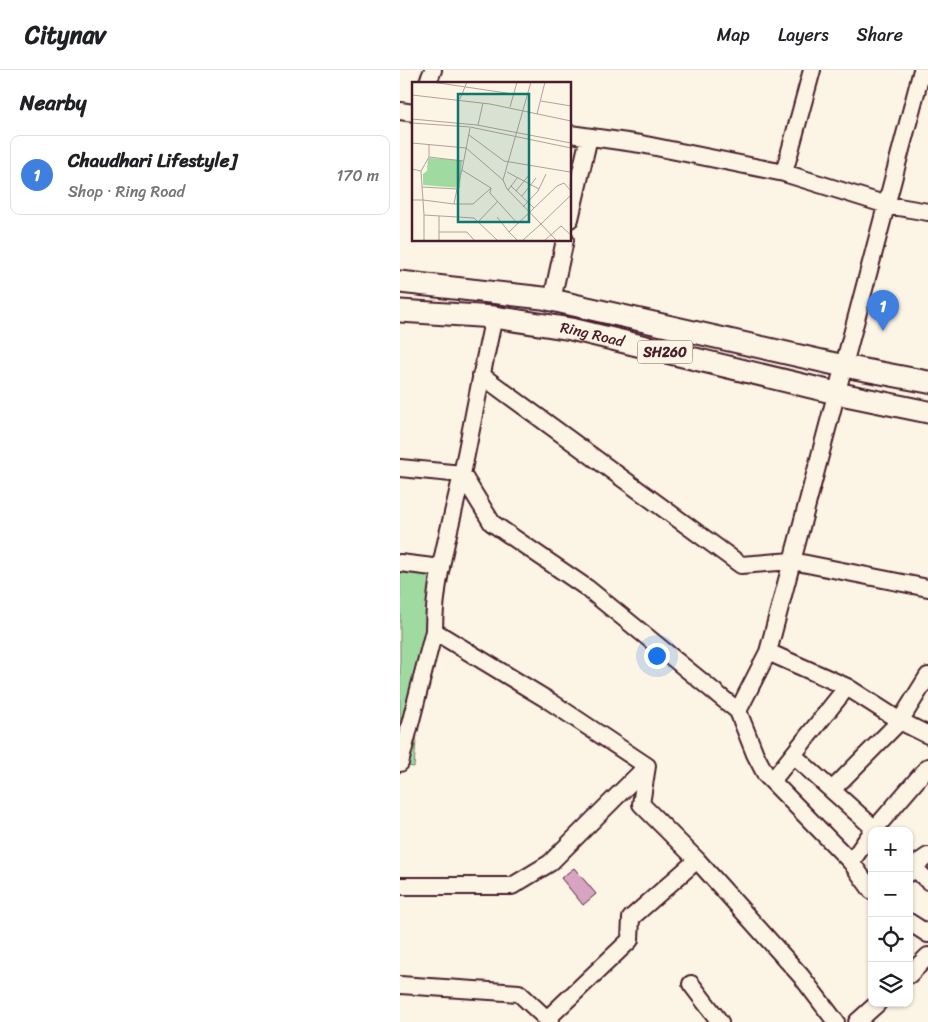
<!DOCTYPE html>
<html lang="en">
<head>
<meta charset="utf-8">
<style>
  body { margin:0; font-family:Sriracha,sans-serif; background:#f6f6f6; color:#202124 }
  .controls { position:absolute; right:15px; bottom:15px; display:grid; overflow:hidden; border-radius:10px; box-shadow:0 1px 4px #0004 }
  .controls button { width:45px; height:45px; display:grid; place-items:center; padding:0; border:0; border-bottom:1px solid #e0e0e0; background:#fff; color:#202124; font:25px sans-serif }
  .you { position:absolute; left:256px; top:585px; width:18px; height:18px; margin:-12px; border:4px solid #fff; border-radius:50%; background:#1a73e8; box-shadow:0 0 0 8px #1a73e833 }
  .badge { display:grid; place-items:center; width:32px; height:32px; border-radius:50%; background:#4a1f2b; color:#fff; font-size:16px; font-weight:700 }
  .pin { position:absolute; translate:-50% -41px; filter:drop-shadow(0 1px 2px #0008) }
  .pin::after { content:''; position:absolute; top:26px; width:18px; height:15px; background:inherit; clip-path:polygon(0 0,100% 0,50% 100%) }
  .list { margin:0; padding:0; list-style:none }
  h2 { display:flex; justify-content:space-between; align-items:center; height:65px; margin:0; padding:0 20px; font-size:21px }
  h2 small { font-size:16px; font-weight:400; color:#757577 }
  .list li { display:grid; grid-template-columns:32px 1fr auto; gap:15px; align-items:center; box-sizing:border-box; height:80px; margin:0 10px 10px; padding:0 10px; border:1px solid #e0e0e0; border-radius:10px }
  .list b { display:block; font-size:19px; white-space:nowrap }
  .list p { margin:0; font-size:16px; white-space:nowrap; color:#757577 }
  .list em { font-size:16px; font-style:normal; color:#757577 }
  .icon { flex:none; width:28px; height:28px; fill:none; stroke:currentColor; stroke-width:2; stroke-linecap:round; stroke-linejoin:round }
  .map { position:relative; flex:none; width:528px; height:952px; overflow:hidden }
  header { display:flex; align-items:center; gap:30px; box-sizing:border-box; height:70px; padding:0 25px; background:#fff; border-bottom:1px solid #e0e0e0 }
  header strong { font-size:24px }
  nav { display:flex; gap:28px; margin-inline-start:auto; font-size:18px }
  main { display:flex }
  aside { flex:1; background:#fff }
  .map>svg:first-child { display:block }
</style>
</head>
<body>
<header>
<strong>Citynav</strong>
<nav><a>Map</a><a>Layers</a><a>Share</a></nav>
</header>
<main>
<aside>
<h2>Nearby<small></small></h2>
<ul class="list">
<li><span class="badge" style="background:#3f7fe0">1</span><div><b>Chaudhari Lifestyle]</b><p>Shop · Ring Road</p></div><em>170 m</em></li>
</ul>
</aside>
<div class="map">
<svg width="528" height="952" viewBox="0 0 528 952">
  <rect width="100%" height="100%" fill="#fcf5e5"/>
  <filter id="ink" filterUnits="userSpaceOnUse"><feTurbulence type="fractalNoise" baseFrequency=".02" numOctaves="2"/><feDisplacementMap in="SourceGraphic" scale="10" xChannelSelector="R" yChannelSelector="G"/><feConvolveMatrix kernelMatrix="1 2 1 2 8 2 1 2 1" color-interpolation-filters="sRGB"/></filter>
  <g filter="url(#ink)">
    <path fill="#9fdaa1" stroke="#747c66" d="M0,492L30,494L14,697L0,695Z"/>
    <path fill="#d7a5c2" stroke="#4a1f2b" d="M174,798L196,824L183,835L161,808Z"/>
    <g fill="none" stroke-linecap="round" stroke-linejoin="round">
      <g stroke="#4a1f2b" stroke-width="20">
        <path id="minor" d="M27,14L33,0
          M0,41L14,43
          M170,64L241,74L384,103L487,135L528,142
          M384,103L412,0
          M170,149L189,67
          M152,230L165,170
          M94,247C82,299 73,352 62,404C51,456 34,508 34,561L151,632L247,696L241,734L297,790L401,906L436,952
          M81,305L341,495L392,491L528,518
          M0,398L62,404L92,453L187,518L338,641L355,684L366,705L451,792L472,821
          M0,493L41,498
          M368,582L447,617L500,651L528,665
          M338,641L368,582L522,0
          M393,685L477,761
          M0,693L34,561
          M372,711L447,617
          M432,720L500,651L528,606
          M473,761L528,697
          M451,792L472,762
          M509,793L528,811
          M509,803L519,792L528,786
          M0,816H112L150,793L247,696
          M509,852L528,864
          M509,905L528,886
          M291,914L320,952
          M0,915L119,923L150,952
          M147,949L230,870L231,848L297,790
          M457,952L478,933"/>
      </g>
      <g stroke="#4a1f2b" stroke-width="25">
        <g id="major">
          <path d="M0,212L143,228L444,296L528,312"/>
          <path id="s1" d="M0,241L94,247L171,259L436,323L528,342"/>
        </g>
      </g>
      <use href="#minor" stroke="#fcf5e5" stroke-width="16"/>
      <use href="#major" stroke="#fcf5e5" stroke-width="21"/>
    </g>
  </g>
  <g text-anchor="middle" stroke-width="4" stroke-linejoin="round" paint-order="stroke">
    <rect fill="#fcf5e5" stroke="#7f5f63" stroke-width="1" x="237.5" y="270.5" width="55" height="23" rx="4"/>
    <g font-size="14" font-weight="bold" fill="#4a1f2b">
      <text x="265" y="287">SH260</text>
    </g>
    <g font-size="15" fill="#4a1f2b" stroke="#fcf5e5">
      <text dy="5" stroke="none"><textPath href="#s1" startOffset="194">Ring Road</textPath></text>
    </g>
  </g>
  <g transform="translate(12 12)">
    <rect width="159" height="159" fill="#fcf5e5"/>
    <path d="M16,76L50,78L48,106L11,103V92L15,89Z" fill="#9fdaa1"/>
    <path fill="none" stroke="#b59f9b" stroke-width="1" d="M20,0L101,12M0,13L78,22L159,39M48,17L55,0M129,19L159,24M98,25L105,0M125,32L133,0M0,37L65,43L159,61M0,41L58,45L159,66M66,43L71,21M58,46L50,88L79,106L78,111L106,142M57,53L92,79L158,90L159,87M0,61L54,66L91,98L95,107L129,142L111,158M17,75L51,79M0,87L9,89L10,105M9,89L17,75V62M95,90L127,107M91,98L119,0M99,104L122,126M10,105L45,107L42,122L11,118ZM158,105L159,90M45,107L50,88M96,108L106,95M104,109L117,93M110,114L124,96M0,118H11L12,133M42,122H61L79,106M111,125L126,109L134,92M85,135L97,150M66,140L86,119M27,150H55L62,158M12,158V133L62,136L85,158M27,158V134M105,158L97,150L145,104L152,101L159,109M133,158L149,144L159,153M144,158L129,142L159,113"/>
    <path fill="#0f766e" fill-opacity="0.15" stroke="#0f766e" stroke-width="2.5" d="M46,12H117V140H46Z"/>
    <rect width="159" height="159" fill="none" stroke="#4a1f2b" stroke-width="2.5"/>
  </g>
</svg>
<div class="controls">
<button>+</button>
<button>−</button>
<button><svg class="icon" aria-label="locate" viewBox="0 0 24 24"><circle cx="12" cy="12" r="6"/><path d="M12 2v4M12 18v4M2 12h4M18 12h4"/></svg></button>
<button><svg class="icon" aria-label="layers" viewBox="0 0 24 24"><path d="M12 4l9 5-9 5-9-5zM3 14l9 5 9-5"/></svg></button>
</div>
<div class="you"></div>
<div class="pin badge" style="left:483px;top:261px;background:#3f7fe0">1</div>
</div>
</main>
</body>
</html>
